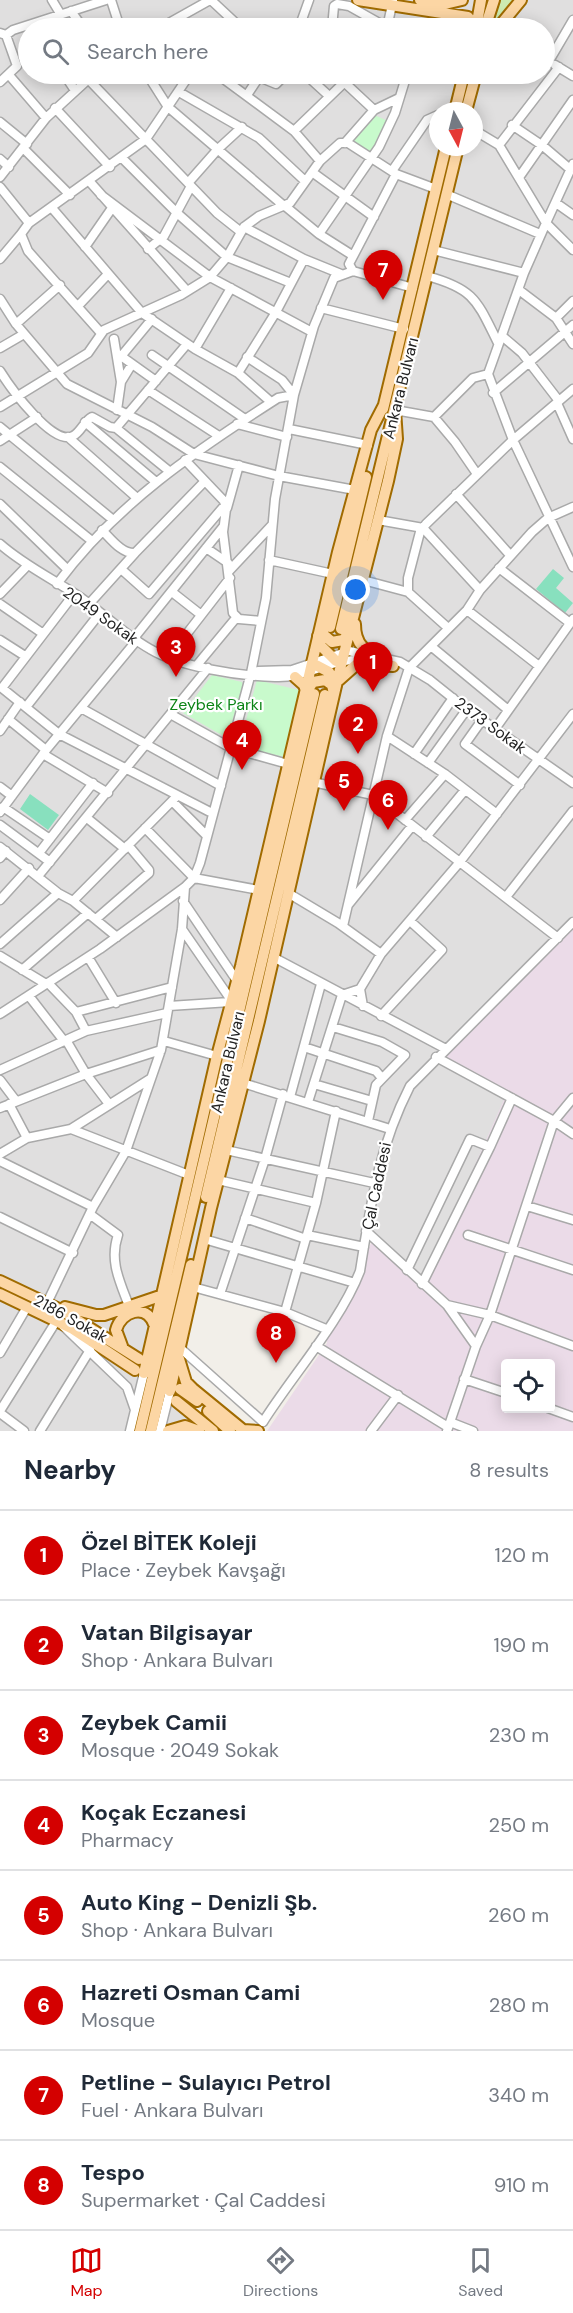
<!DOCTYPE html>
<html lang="en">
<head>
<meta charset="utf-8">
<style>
  body { margin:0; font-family:"DM Sans",sans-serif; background:#f6f6f7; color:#1f2937 }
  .controls { position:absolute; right:18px; bottom:18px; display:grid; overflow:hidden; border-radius:6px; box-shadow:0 3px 15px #0003 }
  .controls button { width:54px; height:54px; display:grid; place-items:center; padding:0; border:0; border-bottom:2px solid #e0e1e3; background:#fff; color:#1f2937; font:30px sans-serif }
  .compass { position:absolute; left:429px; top:102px; width:54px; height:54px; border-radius:50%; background:#fff; box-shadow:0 3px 15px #0003; rotate:173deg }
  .you { position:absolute; left:356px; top:590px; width:21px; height:21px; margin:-15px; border:4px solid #fff; border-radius:50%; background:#1a73e8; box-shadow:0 0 0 9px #1a73e833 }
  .badge { display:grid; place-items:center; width:39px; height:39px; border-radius:50%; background:#d40000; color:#fff; font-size:20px; font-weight:700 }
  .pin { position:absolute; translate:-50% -50px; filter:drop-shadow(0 2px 3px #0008) }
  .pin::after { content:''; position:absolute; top:32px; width:21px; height:18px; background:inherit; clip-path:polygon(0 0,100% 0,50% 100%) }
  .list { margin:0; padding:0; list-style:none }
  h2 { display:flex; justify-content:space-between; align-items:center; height:78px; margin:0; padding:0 24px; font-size:26px }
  h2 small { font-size:20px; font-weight:400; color:#747a83 }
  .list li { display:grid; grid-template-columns:39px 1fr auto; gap:18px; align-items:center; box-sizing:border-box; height:90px; padding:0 24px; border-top:2px solid #e0e1e3 }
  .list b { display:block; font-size:22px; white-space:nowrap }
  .list p { margin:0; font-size:20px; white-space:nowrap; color:#747a83 }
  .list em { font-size:20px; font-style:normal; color:#747a83 }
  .icon { flex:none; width:33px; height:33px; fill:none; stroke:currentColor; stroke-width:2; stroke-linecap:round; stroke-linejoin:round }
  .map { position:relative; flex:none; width:573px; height:1431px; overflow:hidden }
  .search { position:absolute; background:#fff; box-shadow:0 3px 15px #0003; left:18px; right:18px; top:18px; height:66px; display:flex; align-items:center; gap:15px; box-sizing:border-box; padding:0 21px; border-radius:33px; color:#747a83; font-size:22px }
  .sheet { height:798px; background:#fff }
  nav { display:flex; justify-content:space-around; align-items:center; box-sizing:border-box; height:84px; border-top:2px solid #e0e1e3; background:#fff; font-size:16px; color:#747a83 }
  nav a { display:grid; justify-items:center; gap:3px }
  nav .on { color:#d40000 }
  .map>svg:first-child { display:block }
</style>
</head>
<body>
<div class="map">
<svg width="573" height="1431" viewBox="0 0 573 1431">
  <rect width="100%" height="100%" fill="#f2efe9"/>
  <path fill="#e0dfdf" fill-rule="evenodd" d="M0,0H573V916L446,1049L512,1098L422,1284L367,1232L355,1283L326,1329L193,1289L170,1390L209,1431H0ZM28,28H544V74H28ZM438,111H474V147H438Z"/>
  <path fill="#ebdbe8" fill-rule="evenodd" d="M573,926V1431H267L327,1343L326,1329L355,1283L373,1238L422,1284L506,1095L436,1057ZM506,1364H550V1408H506Z"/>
  <path fill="#cdebb0" d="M481,0H521L498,28H477Z"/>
  <path fill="#c8facc" d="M374,115L388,121L372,154L357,145L352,137Z
    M212,675L242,682L243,685L227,738L183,713Z
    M257,680L299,690L284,757L239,746Z"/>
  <path fill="#88e0be" d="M553,569L564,578L556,588L573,603L565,613L536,589Z
    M30,794L59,815L48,830L20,809Z"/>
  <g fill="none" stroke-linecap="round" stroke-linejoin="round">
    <path stroke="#c8c6c1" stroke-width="10" stroke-dasharray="10 5" stroke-linecap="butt" d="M325,695L341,629"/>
    <g stroke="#a9a9a9" stroke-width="11">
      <path id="minor" d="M52,0L61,15
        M111,0L120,28
        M211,0L241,28
        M71,11L83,28
        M160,28L210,0
        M299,28L309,0
        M332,28L334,6L337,4L349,6L388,28
        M387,28L393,0
        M0,33L6,35L17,66L0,82
        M6,35L13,30L106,0
        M549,61L573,20
        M555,65L573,76
        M64,74L74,89
        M147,74L168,107L284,206
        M217,74L294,131L320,161
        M305,74L328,95
        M9,75L46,118
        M88,79L217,213L241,232
        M344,82L374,110L345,143
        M179,92L259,138L305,181
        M247,95L259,77L276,84L286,74
        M55,108L110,167
        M374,110L399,98
        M0,122L27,144
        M512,125L543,146L570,169
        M474,130L499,145L546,223L524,273L488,374L513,440L573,567
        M294,131L353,74
        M499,145L559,67
        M24,149L70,195
        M122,158L177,213L227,257L291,283
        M0,159L9,167
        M573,164L546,223L573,250
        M392,171L427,120L438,115
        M312,172L374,217
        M396,174L349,264L353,271L413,288
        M520,176L573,100
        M0,177L46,118L94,74
        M90,182L187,291
        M188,183L218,149L242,127
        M0,187L29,223
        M446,194L540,234
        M101,195L210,277L312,332
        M556,203L573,215
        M285,206L319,234L352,255
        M52,208L142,313L195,349L238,373L271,402
        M244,227L304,259L341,274
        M319,234L379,147L395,113L407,74
        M85,247L112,208
        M148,249L164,236L191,186
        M433,250L524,273
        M0,259L21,234
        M427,276C475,289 477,301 498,343
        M519,290L556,318L573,344
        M0,299L16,324L67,384L152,427L194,454L279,476L355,490
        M78,306L108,274
        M321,308L404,329
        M556,318L573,301
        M16,324L60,285
        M101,333L28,251L21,234L29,223L146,139L190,74
        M502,336L522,353L559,401
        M114,339L121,382L117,410
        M0,348L24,334
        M195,349L231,288
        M152,355L245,419
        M121,356L156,381
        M247,357L282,380L294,395L275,499L266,598L251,673
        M118,360L152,319
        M0,371C10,387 53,447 73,436C81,432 84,421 92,417L110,427L116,428L187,344
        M238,373L276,312L304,259
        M121,382L132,364
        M148,390L219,436
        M493,393L573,325
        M557,403L573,439
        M0,407L88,353L104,330L181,295L210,277L227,257L244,227L259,216L290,203L320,161L340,143H348L396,174L436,189
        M395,410L434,417L473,378L488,374
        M434,417L455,442L477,474
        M85,422L156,482
        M237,424L287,437
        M0,427L112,519
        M116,428L169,471
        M289,429L368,445
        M68,437L137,498
        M0,441L37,417
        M185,460L224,501L226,509L223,532L233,613L239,619L261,621
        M0,467L92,541
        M456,494L510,555
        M0,504L68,570
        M227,508L239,465
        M378,520L423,528L480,590
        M102,530C111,539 122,554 135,553L205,481
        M0,544C25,566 53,579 80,597C104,614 125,635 150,649C180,667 239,676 275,677C308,679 333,655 368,661
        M206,548L228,563
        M269,560L333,574
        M499,568L570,623
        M121,569L149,594L225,505
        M229,571L272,525
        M363,580L408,592
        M57,584C116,504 195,451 278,398L294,395L314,326L334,278L353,271
        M172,592L200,614
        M0,594L27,566
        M74,594L2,688L59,734L212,813
        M0,604L42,633
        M89,604L135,553
        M467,610L539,666
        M447,627L408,592V578L420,532L426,524L513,440L573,389
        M134,638L223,527
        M0,640L25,656
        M432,647L507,709
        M168,658L230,578
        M197,665L236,618
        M26,707L100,613
        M81,708L221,786
        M172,715L231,748L288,764
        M8,719L46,750
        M482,720L465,744L520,785
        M495,729L573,619
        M0,731L20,702
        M387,736L445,774L497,814
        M43,754L108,793
        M414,754L453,698
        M428,763L467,709
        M313,782L373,795L558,938
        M0,787L12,796
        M172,801L207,836
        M3,807L50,839
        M0,812L46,750L137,640
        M87,818L125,849
        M405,820L445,774
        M0,825L50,862
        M145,828L194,878L259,890
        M426,837L465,790
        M0,847L58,893L73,901L117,937
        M39,853L93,783
        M0,858L6,851
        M39,875L208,668
        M288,893L338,923L381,954
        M506,897L573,811
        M0,900L29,868
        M73,901L177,796
        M183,901L237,981
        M348,905L412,826
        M96,919L149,873V870L128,845
        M343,926L387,736L409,668L467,610L480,590L532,532L548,518L573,507
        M182,929L231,1000
        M0,944L58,893
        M0,956L46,984
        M88,957L116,1003
        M273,957L446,1049
        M22,970L88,913
        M48,983L76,1012L86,1031
        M29,996L64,1041
        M169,1006L230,1002
        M363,1006L360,989L381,954L459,863L573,714
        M76,1012L172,987
        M0,1014L100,949L185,887
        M381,1016L442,950L410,921
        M333,1027L382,1042L405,1055L376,1085L368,1121
        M66,1040L86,1074L109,1104
        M164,1041L217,1056
        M304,1047L376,1071L381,1077
        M436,1057L554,1121L573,1134
        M0,1070L86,1031L167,1013
        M0,1080L16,1101
        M243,1083L390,1129
        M314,1084L372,1101
        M290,1097L321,984
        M308,1102L342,995L360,989
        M9,1104L27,1138
        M0,1108L86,1074L161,1050
        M71,1129L189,1175
        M226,1150L374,1183
        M0,1154L27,1138L71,1129L150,1079
        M0,1161L93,1207
        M218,1180L316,1203
        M527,1206L573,1220
        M91,1215L118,1235C109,1261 120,1282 129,1306
        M0,1217L73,1253
        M245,1218L306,1239
        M366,1231L447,1305L490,1315L573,1346
        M307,1235L364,1247
        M468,1235L573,1270
        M204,1239L355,1283
        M407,1270L470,1139L490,1147L512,1098
        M422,1284L490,1147
        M193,1287L285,1312L326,1329
        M220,1294L265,1159L283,1094
        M47,1303L93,1207L126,1151L161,1050L182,929L185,887L194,878L200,863L251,673L258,671L292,670L349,651L400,662L430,680L465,708L573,783
        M447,1305L476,1346
        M285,1312L316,1203L336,1111
        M316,1346L448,1427
        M179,1347L263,1422C292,1376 341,1321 360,1271C371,1203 378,1149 410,1086L573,922
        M0,1353L27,1307
        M464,1379L506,1393
        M548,1408L573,1417
        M0,1411L57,1320L127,1387L135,1410
        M0,1413L24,1431
        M450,1422L473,1431
        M40,1431L90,1350
        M130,1431L144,1373
        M160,1431L170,1391
        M371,1431L398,1395
        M447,1431L476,1346L490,1315L554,1121L573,1098"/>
    </g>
    <g stroke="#a06b00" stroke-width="14">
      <path id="major" d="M358,0L468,17L476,28
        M420,0L445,4L462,0
        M476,28L481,0
        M485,28L494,0
        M498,28L521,0
        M455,111L464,74
        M466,111L476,74
        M383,409L446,147
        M355,624C355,645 365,652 384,658
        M321,626L324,635L332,642L343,640L349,633
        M330,627L366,477
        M341,629L458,147
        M318,636L320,645L336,661
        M312,663L329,672L336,686
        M295,677L304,685L306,691
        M339,680L357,664L393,666
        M307,691L313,682L325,680L332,685L334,694
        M206,1197L325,695
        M0,1281L61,1310L139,1359
        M0,1294L73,1329L135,1370
        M65,1307L96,1315H104L160,1296
        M122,1346L116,1330C121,1311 146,1303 154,1324
        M179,1359L186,1382L193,1389L243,1430L258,1431
        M144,1373L216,1060L241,966L338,552L371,430L384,405
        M180,1389L197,1401
        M170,1391L211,1208L259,1021L338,677L388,481L397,439L395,410
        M176,1401L213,1431
        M208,1411L230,1431
        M140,1431L314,694
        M151,1431L191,1265
        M168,1431L185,1426L199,1431"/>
    </g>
    <use href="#minor" stroke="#fff" stroke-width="8"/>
    <use href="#major" stroke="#fcd6a4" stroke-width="10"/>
  </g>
  <g text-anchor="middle" stroke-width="4.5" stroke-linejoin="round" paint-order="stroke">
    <g font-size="16" fill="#222" stroke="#fff">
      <text transform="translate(400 388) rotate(-76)" y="6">Ankara Bulvarı</text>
      <text transform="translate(101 615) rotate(35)" y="6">2049 Sokak</text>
      <text transform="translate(491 725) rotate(36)" y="6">2373 Sokak</text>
      <text transform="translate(227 1062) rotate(-77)" y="6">Ankara Bulvarı</text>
      <text transform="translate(376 1186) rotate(-78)" y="6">Çal Caddesi</text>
      <text transform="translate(71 1318) rotate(29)" y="6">2186 Sokak</text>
    </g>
    <g font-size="16" fill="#0c8416" stroke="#fff">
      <text x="216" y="710">Zeybek Parkı</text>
    </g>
  </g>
</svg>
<div class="controls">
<button><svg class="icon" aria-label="locate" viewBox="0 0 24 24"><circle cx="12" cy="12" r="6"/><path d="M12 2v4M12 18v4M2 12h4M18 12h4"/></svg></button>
</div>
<svg class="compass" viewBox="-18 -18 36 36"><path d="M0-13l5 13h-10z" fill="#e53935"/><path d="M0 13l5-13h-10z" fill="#747a83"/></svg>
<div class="you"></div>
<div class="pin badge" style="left:373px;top:692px">1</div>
<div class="pin badge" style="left:358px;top:754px">2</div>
<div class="pin badge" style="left:176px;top:677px">3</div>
<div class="pin badge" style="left:242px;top:770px">4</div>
<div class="pin badge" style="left:344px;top:811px">5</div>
<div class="pin badge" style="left:388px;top:830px">6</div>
<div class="pin badge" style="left:383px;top:300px">7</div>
<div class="pin badge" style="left:276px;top:1363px">8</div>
<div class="search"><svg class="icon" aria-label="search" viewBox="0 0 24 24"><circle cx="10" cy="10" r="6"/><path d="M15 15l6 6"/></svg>Search here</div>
</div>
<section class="sheet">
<h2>Nearby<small>8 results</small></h2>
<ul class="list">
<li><span class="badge">1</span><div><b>Özel BİTEK Koleji</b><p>Place · Zeybek Kavşağı</p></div><em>120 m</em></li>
<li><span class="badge">2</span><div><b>Vatan Bilgisayar</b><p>Shop · Ankara Bulvarı</p></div><em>190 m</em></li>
<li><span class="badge">3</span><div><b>Zeybek Camii</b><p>Mosque · 2049 Sokak</p></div><em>230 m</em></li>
<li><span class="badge">4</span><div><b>Koçak Eczanesi</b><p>Pharmacy</p></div><em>250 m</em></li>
<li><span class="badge">5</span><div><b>Auto King - Denizli Şb.</b><p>Shop · Ankara Bulvarı</p></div><em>260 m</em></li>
<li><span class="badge">6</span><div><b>Hazreti Osman Cami</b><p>Mosque</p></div><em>280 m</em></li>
<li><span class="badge">7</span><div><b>Petline - Sulayıcı Petrol</b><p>Fuel · Ankara Bulvarı</p></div><em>340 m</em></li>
<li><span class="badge">8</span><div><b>Tespo</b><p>Supermarket · Çal Caddesi</p></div><em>910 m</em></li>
</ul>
</section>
<nav>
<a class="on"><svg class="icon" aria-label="map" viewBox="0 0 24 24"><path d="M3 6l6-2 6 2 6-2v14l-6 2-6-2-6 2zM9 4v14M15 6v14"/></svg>Map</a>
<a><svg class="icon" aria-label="directions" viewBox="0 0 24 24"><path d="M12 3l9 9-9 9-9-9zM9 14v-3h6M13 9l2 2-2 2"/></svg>Directions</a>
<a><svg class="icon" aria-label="saved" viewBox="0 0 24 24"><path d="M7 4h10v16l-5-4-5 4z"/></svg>Saved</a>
</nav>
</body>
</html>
